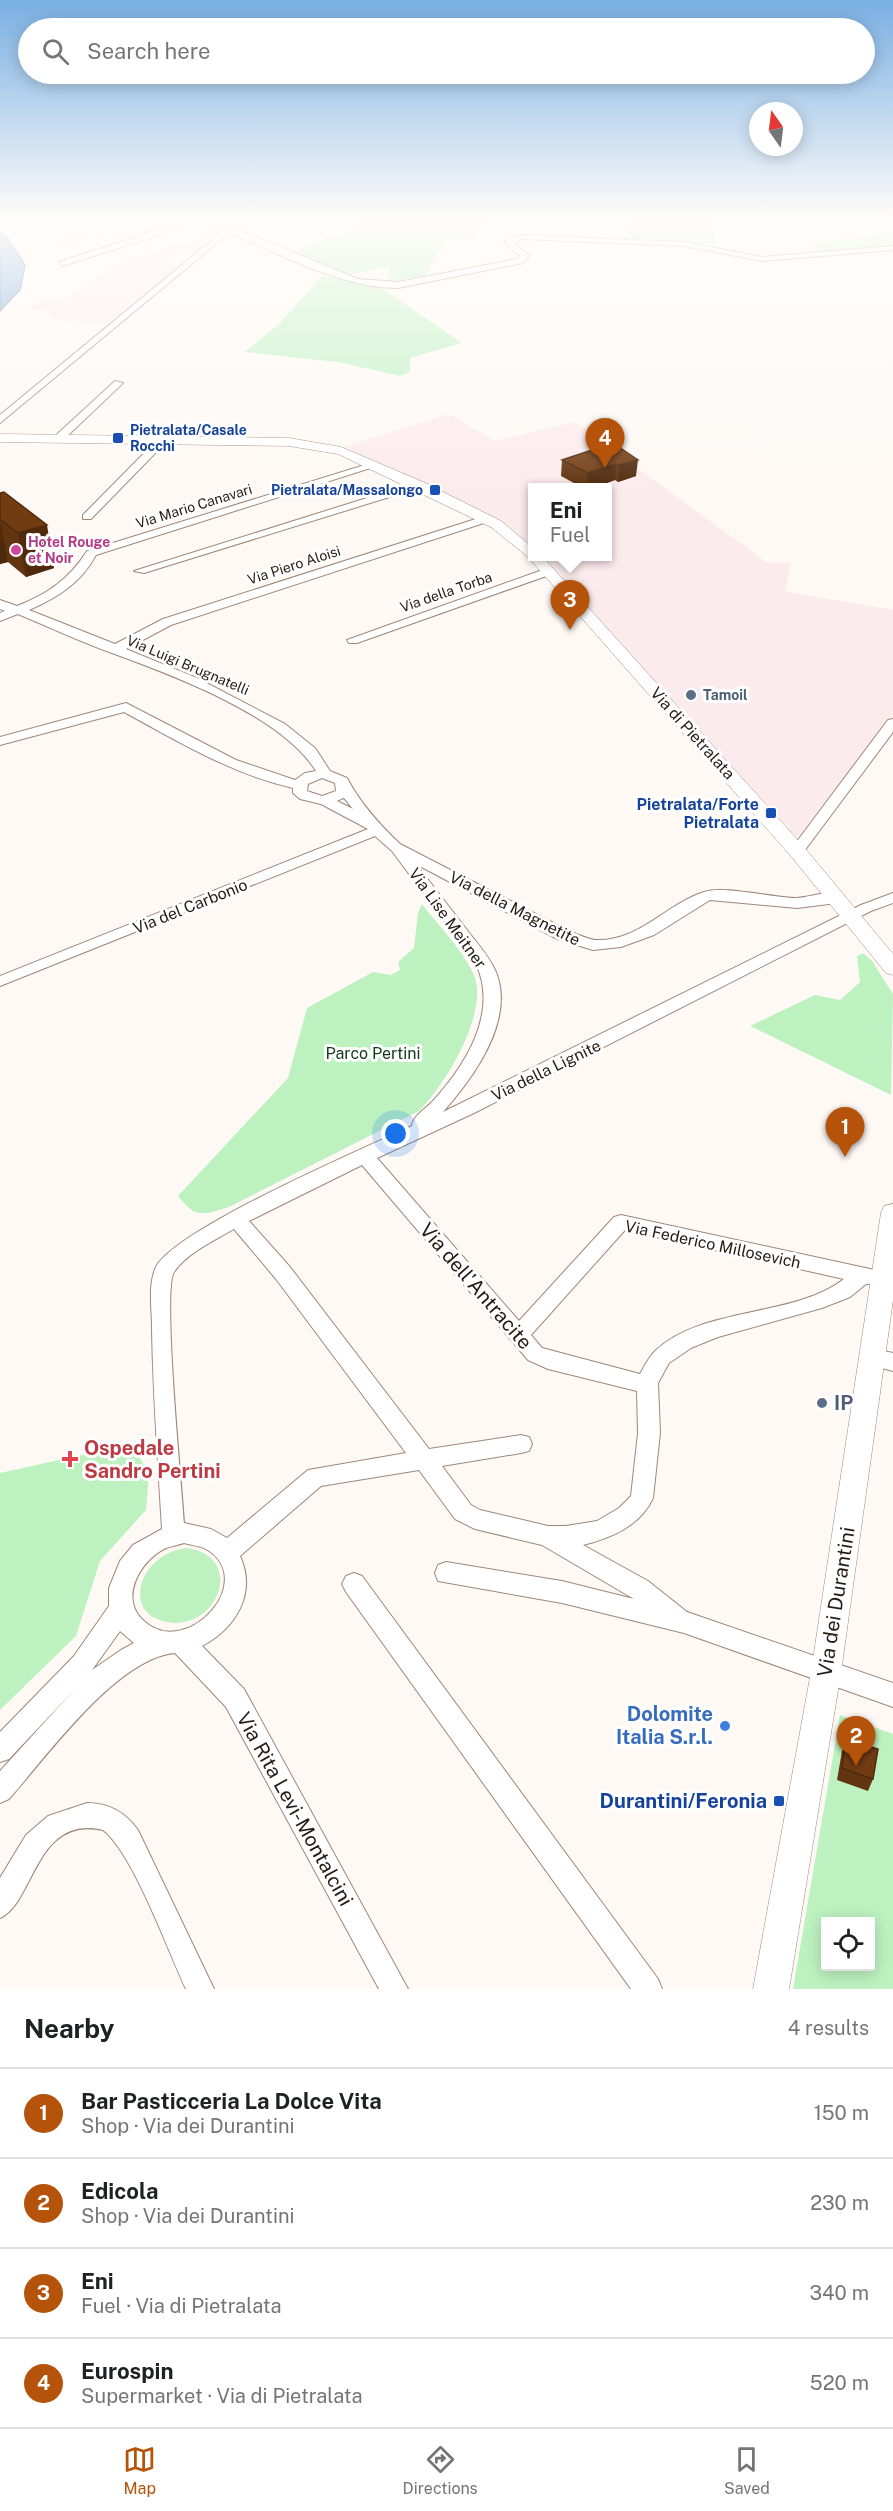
<!DOCTYPE html>
<html lang="en">
<head>
<meta charset="utf-8">
<style>
  body { margin:0; font-family:"Public Sans",sans-serif; background:#f6f6f6; color:#202124 }
  .controls { position:absolute; right:18px; bottom:18px; display:grid; overflow:hidden; border-radius:0px; box-shadow:0 3px 15px #0003 }
  .controls button { width:54px; height:54px; display:grid; place-items:center; padding:0; border:0; border-bottom:2px solid #e0e0e0; background:#fff; color:#202124; font:30px sans-serif }
  .compass { position:absolute; left:749px; top:102px; width:54px; height:54px; border-radius:50%; background:#fff; box-shadow:0 3px 15px #0003; rotate:346deg }
  .you { position:absolute; left:396px; top:1134px; width:21px; height:21px; margin:-15px; border:4px solid #fff; border-radius:50%; background:#1a73e8; box-shadow:0 0 0 9px #1a73e833 }
  .badge { display:grid; place-items:center; width:39px; height:39px; border-radius:50%; background:#b45309; color:#fff; font-size:20px; font-weight:700 }
  .pin { position:absolute; translate:-50% -50px; filter:drop-shadow(0 2px 3px #0008) }
  .pin::after { content:''; position:absolute; top:32px; width:21px; height:18px; background:inherit; clip-path:polygon(0 0,100% 0,50% 100%) }
  .popup { position:absolute; left:528px; top:483px; width:84px; height:78px; box-sizing:border-box; display:grid; place-content:center; border-radius:0px; background:#fff; filter:drop-shadow(0 2px 4px #0005); font-size:20px; white-space:nowrap; color:#757577 }
  .popup b { font-size:22px; color:#202124 }
  .popup::after { content:''; position:absolute; left:50%; top:100%; margin-left:-12px; border:12px solid transparent; border-top-color:#fff }
  .list { margin:0; padding:0; list-style:none }
  h2 { display:flex; justify-content:space-between; align-items:center; height:78px; margin:0; padding:0 24px; font-size:26px }
  h2 small { font-size:20px; font-weight:400; color:#757577 }
  .list li { display:grid; grid-template-columns:39px 1fr auto; gap:18px; align-items:center; box-sizing:border-box; height:90px; padding:0 24px; border-top:2px solid #e0e0e0 }
  .list b { display:block; font-size:22px; white-space:nowrap }
  .list p { margin:0; font-size:20px; white-space:nowrap; color:#757577 }
  .list em { font-size:20px; font-style:normal; color:#757577 }
  .icon { flex:none; width:33px; height:33px; fill:none; stroke:currentColor; stroke-width:2; stroke-linecap:round; stroke-linejoin:round }
  .map { position:relative; flex:none; width:893px; height:1989px; overflow:hidden }
  .search { position:absolute; background:#fff; box-shadow:0 3px 15px #0003; left:18px; right:18px; top:18px; height:66px; display:flex; align-items:center; gap:15px; box-sizing:border-box; padding:0 21px; border-radius:33px; color:#757577; font-size:22px }
  .sheet { height:438px; background:#fff }
  nav { display:flex; justify-content:space-around; align-items:center; box-sizing:border-box; height:84px; border-top:2px solid #e0e0e0; background:#fff; font-size:16px; color:#757577 }
  nav a { display:grid; justify-items:center; gap:3px }
  nav .on { color:#b45309 }
  .map>svg:first-child { display:block }
</style>
</head>
<body>
<div class="map">
<svg width="893" height="1989" viewBox="0 0 893 1989">
  <rect width="100%" height="100%" fill="#fef9f5"/>
  <path fill="#fcebec" d="M69,215H186L189,216L141,237L123,242L100,235L49,249L65,239L79,219Z
    M218,232L195,253L184,252L161,264L178,267L109,323L54,320L44,310L28,309L40,301L61,302L123,261Z
    M449,414L495,441L575,422L766,562L791,563L785,592L893,610V715L797,838L543,557L608,556V488H532V547L503,523L466,503L341,448Z"/>
  <path fill="#bdf2c0" fill-rule="evenodd" d="M372,215H567L484,220L476,239L446,237L426,276L387,282L390,266L350,275L292,254L333,235L343,236L359,229L351,226Z
    M622,215H709L717,244L631,238Z
    M886,233L893,234V246L814,254L815,244Z
    M322,276L381,288L462,343L410,358V372L400,376L338,362L245,352L279,324Z
    M422,904C438,925 460,947 472,971C493,1008 445,1085 419,1111L229,1207C203,1215 196,1219 178,1196L288,1078L307,1008L373,972L391,975L400,970L398,962L414,948L418,913Z
    M863,953L872,961L893,994L891,1095L750,1026L815,995L840,1000L860,982L857,956Z
    M132,1444L149,1474L146,1510L100,1561L76,1636L0,1710V1473Z
    M187,1548C247,1557 217,1632 167,1622C119,1613 141,1552 187,1548Z
    M840,1715L893,1734V1989H793ZM826,1922H870V1966H826Z"/>
  <path fill="#73a8da" stroke="#5b7e9f" stroke-width="1.5" d="M0,233L5,235L25,265L20,290L0,311Z"/>
  <g fill="none" stroke-linecap="round" stroke-linejoin="round">
    <g stroke="#9f8778" stroke-width="2">
      <path id="minor" d="M191,215H203L358,279L398,282L517,259L520,256L504,242L521,235L684,242L762,257L893,246V250L762,261L684,246L522,239L514,243L529,256L523,263L398,288C340,288 283,255 229,233L0,423V415L223,231L197,218L154,237L62,266L59,262L148,233Z
        M115,381L123,383L62,441H54V437Z
        M159,438L168,440L91,519H83V515Z
        M371,463L380,465L96,555C81,583 57,598 29,610L115,644L163,619L482,517H490V521L171,625L126,649L197,678L285,724L315,748L330,771L347,778C360,803 379,824 400,844L569,931C577,934 587,939 595,940C639,942 666,904 704,892C723,885 773,898 796,898C809,898 836,887 845,898L837,903L797,908L710,900L654,935L621,947L593,950L557,939L416,864C433,886 450,908 467,930C477,943 489,956 496,972C515,1020 474,1077 443,1112L861,905L893,893V903L871,911L474,1113L377,1158L519,1321L614,1217L621,1215L870,1269L877,1271L880,1277L877,1283L866,1284L850,1297L822,1308L718,1337L691,1348L669,1363L658,1383L660,1433L653,1498C640,1526 611,1538 583,1545L648,1581L687,1612L893,1683V1707L684,1633L562,1603L438,1581L435,1573L438,1565L446,1562L562,1581L634,1599L542,1545L475,1529L455,1519L419,1470L321,1486L240,1556C257,1593 236,1628 202,1646L244,1689L408,1989H379L226,1707L175,1653C117,1658 47,1756 9,1799L0,1803V1771L75,1689L9,1759L0,1762V1732L74,1656L109,1606V1588L120,1561L133,1545L162,1529C158,1462 153,1395 152,1328C152,1309 148,1287 155,1269C170,1231 367,1147 412,1126C412,1117 425,1109 432,1102C465,1066 499,1013 476,964L392,851L375,836L0,986V976L368,829L321,804L300,799L293,793V788C232,774 179,742 124,712L0,745V737L126,703L236,760L295,780L305,773L316,771C281,715 172,675 112,653C81,642 49,627 18,614L0,621V613L5,611L0,609V600L17,606C48,594 69,579 87,551ZM322,778L335,783L336,791L322,796L307,791L308,784ZM343,798H344L353,809L337,801ZM362,1165L528,1360L548,1369L637,1391L638,1433L631,1496L619,1508L597,1521L566,1526H548L480,1510L471,1505L442,1466L521,1453L529,1451L532,1444L529,1437L521,1435L429,1449L290,1267L249,1221ZM234,1229L276,1279L406,1453L308,1470L227,1538L211,1529L184,1523C182,1487 162,1290 174,1272C187,1253 215,1240 234,1229ZM625,1230L844,1279C794,1318 702,1306 655,1351C649,1357 644,1367 640,1374L542,1348L531,1335ZM184,1543C191,1545 200,1546 206,1549C259,1580 188,1659 145,1622C118,1600 139,1561 166,1548C172,1546 178,1545 184,1543ZM120,1631L134,1643L121,1650L92,1670Z
        M418,482L423,485L422,487L144,573L134,571Z
        M548,568L554,572L552,574L357,643H349L347,640Z
        M893,719V732L802,854H792L790,851L792,848L888,720Z
        M874,1349L893,1353V1371L867,1364L864,1358L867,1352Z
        M354,1573L362,1576L658,1979L662,1989H631L346,1592L342,1584L346,1576Z
        M87,1803C109,1803 125,1812 138,1830L214,1989H186C168,1951 133,1853 103,1830C35,1814 34,1904 0,1918V1878L26,1835L48,1816Z"/>
    </g>
    <g stroke="#9f8778" stroke-width="1">
      <path id="tertiary" d="M0,434L289,438L341,447L423,482L501,521L532,547V556H542L804,847L893,954V975L886,973L790,855L528,557L491,527L338,454L289,446L0,442Z
        M893,1204V1300L841,1672L789,1989H753L811,1672L881,1213L884,1206Z"/>
    </g>
    <use href="#minor" fill="#fff" fill-rule="evenodd"/>
    <use href="#tertiary" fill="#fff" fill-rule="evenodd"/>
  </g>
  <path fill="#623410" d="M613,443L636,476L618,482L615,480L593,488H583L561,476L562,460Z
    M0,493L54,568L26,577L8,562L0,564Z
    M846,1739L873,1779L868,1791L837,1780L842,1751Z"/>
  <path fill="#502a0d" d="M638,460L636,476L618,482L619,465Z
    M616,464L615,480L593,488H587L588,473Z
    M0,522L8,562L0,564Z
    M47,525L54,568L26,577L18,533Z"/>
  <path fill="#723c13" stroke="#502a0d" stroke-width="1.5" d="M613,443L638,460L619,465L616,464L588,473L562,460Z
    M4,492L47,525L18,533L0,519V493Z
    M846,1739L878,1749L873,1779L842,1768Z"/>
  <linearGradient id="sky" x2="0" y2="1"><stop stop-color="#79afe2"/><stop offset="0.44" stop-color="#fffcfa"/><stop offset="1" stop-color="#fffcfa" stop-opacity="0"/></linearGradient>
  <rect width="893" height="493" fill="url(#sky)"/>
  <g fill="#1a4fb4" stroke="#fff" stroke-width="2">
    <rect x="112" y="432" width="12" height="12" rx="3"/>
    <rect x="429" y="484" width="12" height="12" rx="3"/>
    <rect x="765" y="807" width="12" height="12" rx="3"/>
    <rect x="773" y="1795" width="12" height="12" rx="3"/>
  </g>
  <circle fill="#d1479c" stroke="#fff" stroke-width="2" cx="16" cy="550" r="6"/>
  <g fill="#5c6f8a" stroke="#fff" stroke-width="2">
    <circle cx="691" cy="695" r="6"/>
    <circle cx="822" cy="1403" r="6"/>
  </g>
  <path fill="#e0444e" stroke="#fff" stroke-width="2" d="M67 1450h6v6h6v6h-6v6h-6v-6h-6v-6h6z"/>
  <circle fill="#3f7fe0" stroke="#fff" stroke-width="2" cx="725" cy="1726" r="6"/>
  <g text-anchor="middle" stroke-width="6" stroke-linejoin="round" paint-order="stroke">
    <g font-size="14" font-weight="bold" fill="#164399" stroke="#fff" text-anchor="start">
      <text x="130" y="435">Pietralata/Casale<tspan x="130" dy="16">Rocchi</tspan></text>
      <text x="423" y="495" text-anchor="end">Pietralata/Massalongo</text>
    </g>
    <g font-size="14" fill="#241b15" stroke="#fff">
      <text transform="translate(194 506) rotate(-17)" y="5">Via Mario Canavari</text>
      <text transform="translate(294 565) rotate(-18)" y="5">Via Piero Aloisi</text>
      <text transform="translate(446 592) rotate(-19)" y="5">Via della Torba</text>
      <text transform="translate(188 665) rotate(23)" y="5">Via Luigi Brugnatelli</text>
    </g>
    <g font-size="14" font-weight="bold" fill="#b23c85" stroke="#fff" text-anchor="start">
      <text x="28" y="547">Hotel Rouge<tspan x="28" dy="16">et Noir</tspan></text>
    </g>
    <g font-size="14" font-weight="bold" fill="#4e5e75" stroke="#fff" text-anchor="start">
      <text x="703" y="700">Tamoil</text>
    </g>
    <g font-size="16" fill="#241b15" stroke="#fff">
      <text transform="translate(693 733) rotate(48)" y="6">Via di Pietralata</text>
      <text transform="translate(190 906) rotate(-22)" y="6">Via del Carbonio</text>
      <text transform="translate(515 908) rotate(27)" y="6">Via della Magnetite</text>
      <text transform="translate(448 918) rotate(54)" y="6">Via Lise Meitner</text>
      <text transform="translate(546 1070) rotate(-26)" y="6">Via della Lignite</text>
      <text transform="translate(713 1244) rotate(12)" y="6">Via Federico Millosevich</text>
    </g>
    <g font-size="16" font-weight="bold" fill="#164399" stroke="#fff" text-anchor="end">
      <text x="759" y="810">Pietralata/Forte<tspan x="759" dy="18">Pietralata</tspan></text>
    </g>
    <g font-size="16" fill="#113817" stroke="#fff">
      <text x="373" y="1059">Parco Pertini</text>
    </g>
    <g font-size="20" fill="#241b15" stroke="#fff">
      <text transform="translate(476 1286) rotate(49)" y="7">Via dell'Antracite</text>
      <text transform="translate(836 1602) rotate(-81)" y="7">Via dei Durantini</text>
      <text transform="translate(295 1809) rotate(61)" y="7">Via Rita Levi-Montalcini</text>
    </g>
    <g font-size="20" font-weight="bold" fill="#4e5e75" stroke="#fff" text-anchor="start">
      <text x="834" y="1410">IP</text>
    </g>
    <g font-size="20" font-weight="bold" fill="#be3a42" stroke="#fff" text-anchor="start">
      <text x="84" y="1455">Ospedale<tspan x="84" dy="23">Sandro Pertini</tspan></text>
    </g>
    <g font-size="20" font-weight="bold" fill="#366cbe" stroke="#fff" text-anchor="end">
      <text x="713" y="1721">Dolomite<tspan x="713" dy="23">Italia S.r.l.</tspan></text>
    </g>
    <g font-size="20" font-weight="bold" fill="#164399" stroke="#fff" text-anchor="end">
      <text x="767" y="1808">Durantini/Feronia</text>
    </g>
  </g>
</svg>
<div class="controls">
<button><svg class="icon" aria-label="locate" viewBox="0 0 24 24"><circle cx="12" cy="12" r="6"/><path d="M12 2v4M12 18v4M2 12h4M18 12h4"/></svg></button>
</div>
<svg class="compass" viewBox="-18 -18 36 36"><path d="M0-13l5 13h-10z" fill="#e53935"/><path d="M0 13l5-13h-10z" fill="#757577"/></svg>
<div class="you"></div>
<div class="pin badge" style="left:845px;top:1157px">1</div>
<div class="pin badge" style="left:856px;top:1766px">2</div>
<div class="pin badge" style="left:570px;top:630px">3</div>
<div class="popup"><b>Eni</b>Fuel</div>
<div class="pin badge" style="left:605px;top:468px">4</div>
<div class="search"><svg class="icon" aria-label="search" viewBox="0 0 24 24"><circle cx="10" cy="10" r="6"/><path d="M15 15l6 6"/></svg>Search here</div>
</div>
<section class="sheet">
<h2>Nearby<small>4 results</small></h2>
<ul class="list">
<li><span class="badge">1</span><div><b>Bar Pasticceria La Dolce Vita</b><p>Shop · Via dei Durantini</p></div><em>150 m</em></li>
<li><span class="badge">2</span><div><b>Edicola</b><p>Shop · Via dei Durantini</p></div><em>230 m</em></li>
<li><span class="badge">3</span><div><b>Eni</b><p>Fuel · Via di Pietralata</p></div><em>340 m</em></li>
<li><span class="badge">4</span><div><b>Eurospin</b><p>Supermarket · Via di Pietralata</p></div><em>520 m</em></li>
</ul>
</section>
<nav>
<a class="on"><svg class="icon" aria-label="map" viewBox="0 0 24 24"><path d="M3 6l6-2 6 2 6-2v14l-6 2-6-2-6 2zM9 4v14M15 6v14"/></svg>Map</a>
<a><svg class="icon" aria-label="directions" viewBox="0 0 24 24"><path d="M12 3l9 9-9 9-9-9zM9 14v-3h6M13 9l2 2-2 2"/></svg>Directions</a>
<a><svg class="icon" aria-label="saved" viewBox="0 0 24 24"><path d="M7 4h10v16l-5-4-5 4z"/></svg>Saved</a>
</nav>
</body>
</html>
